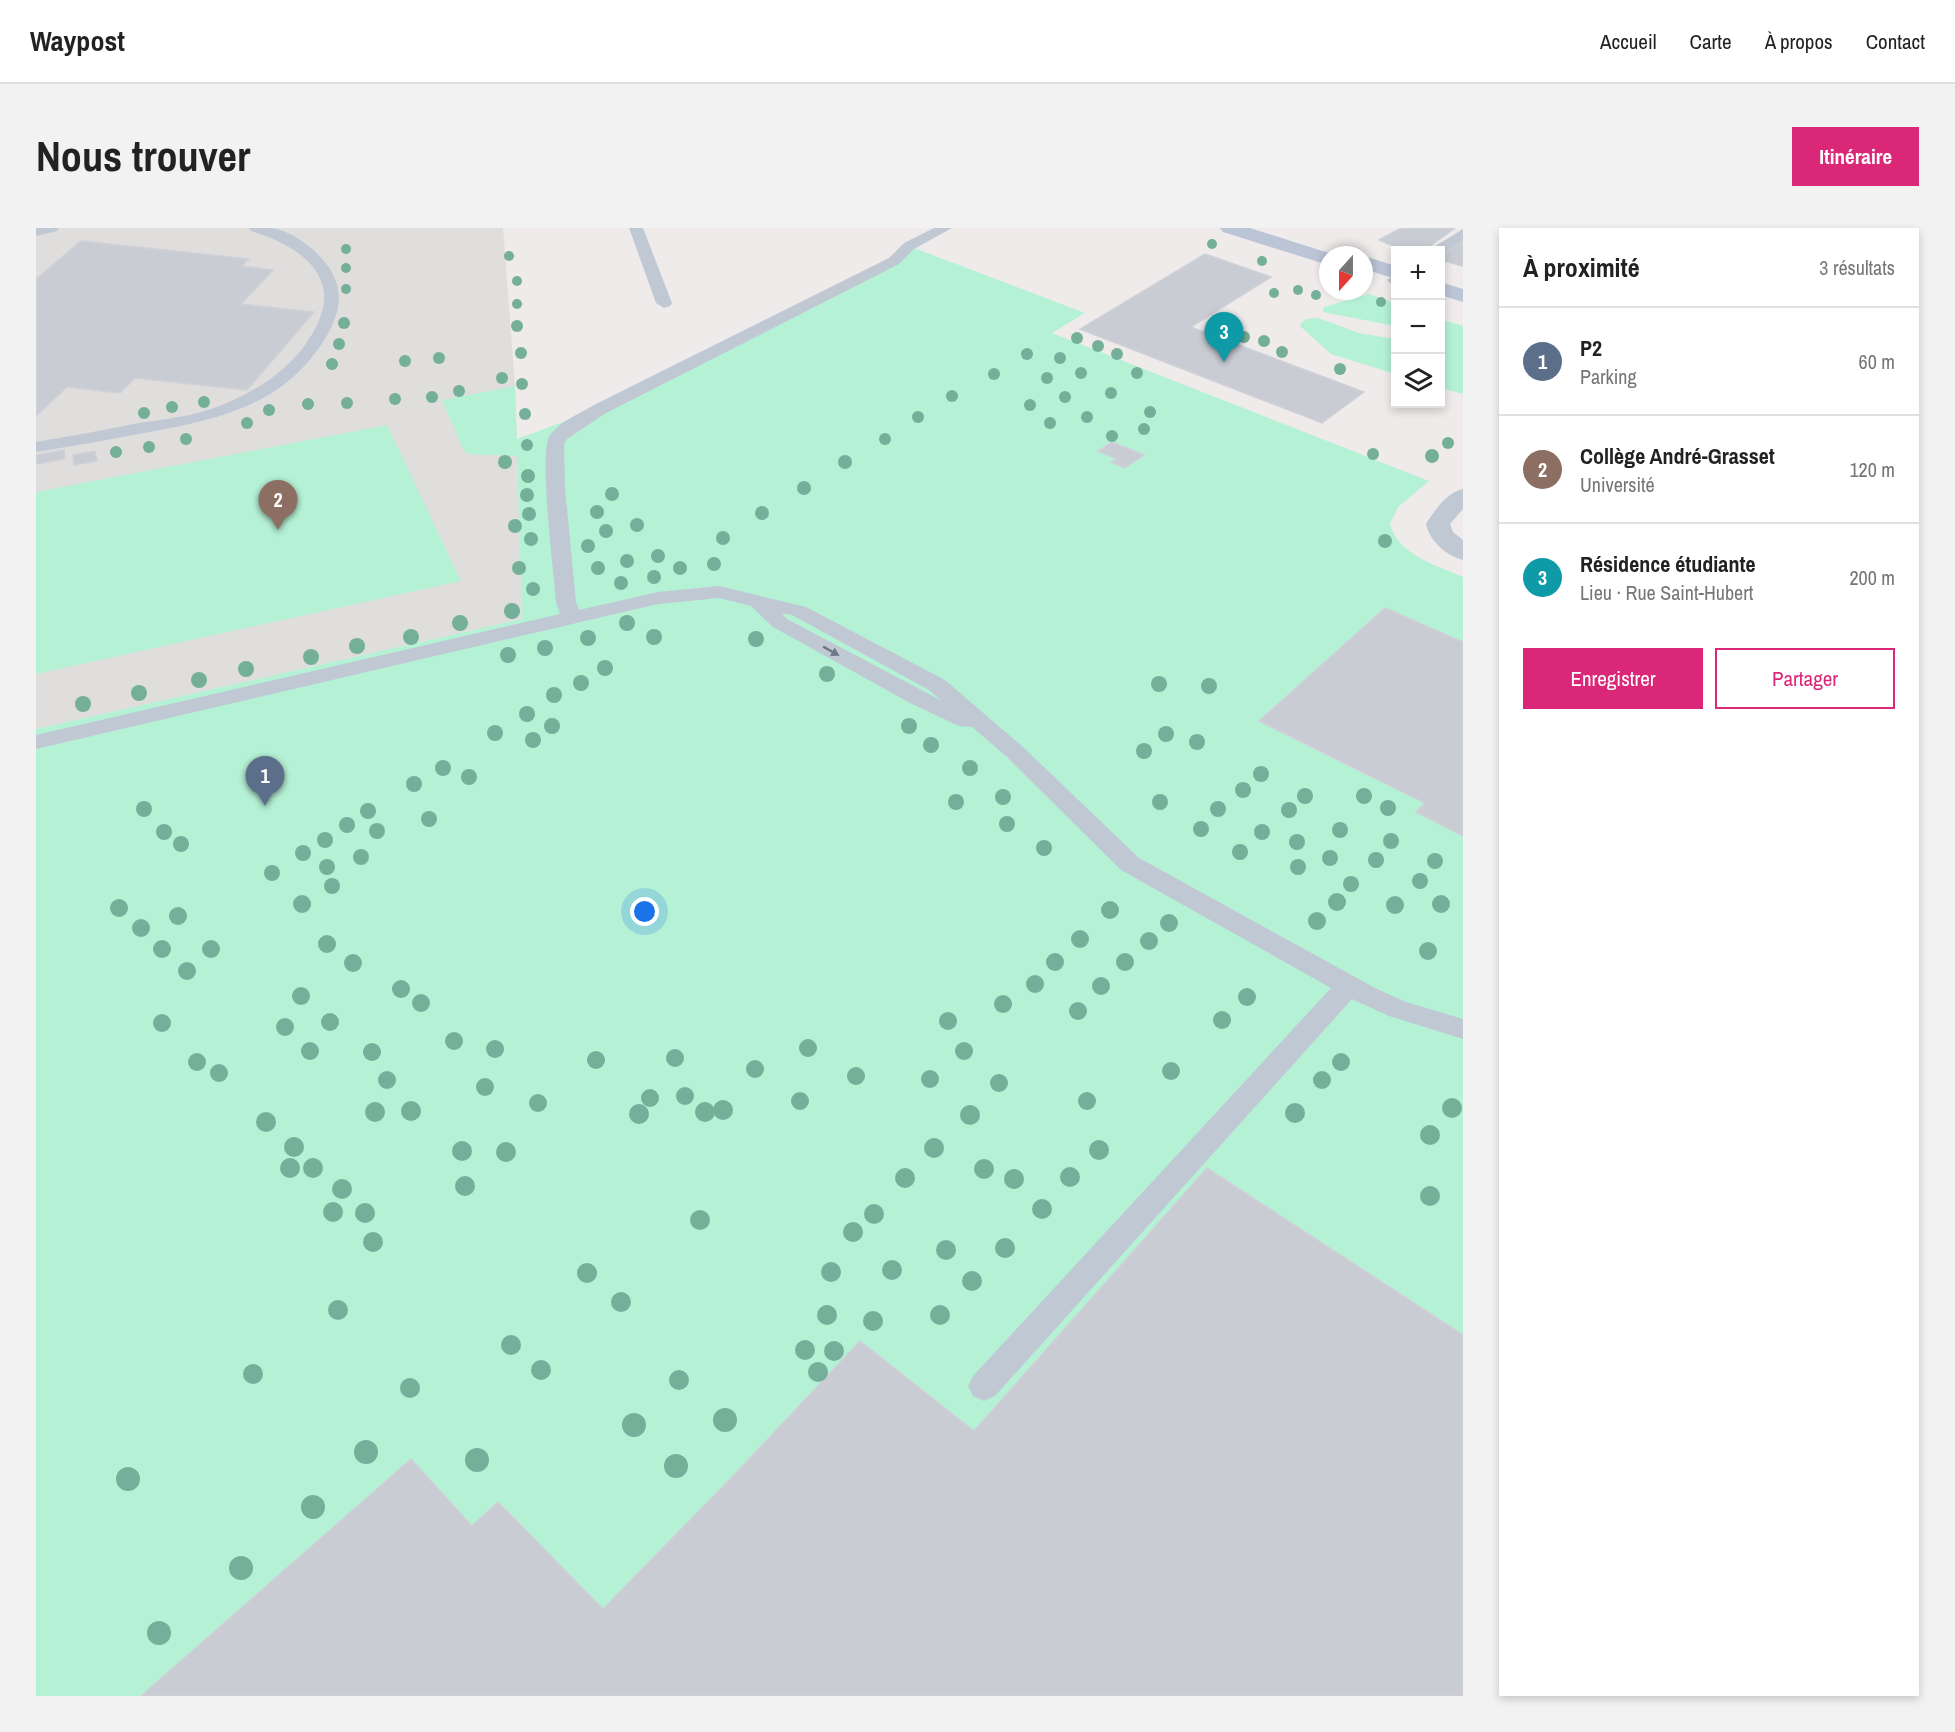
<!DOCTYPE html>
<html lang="fr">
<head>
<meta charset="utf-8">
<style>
  body { margin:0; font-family:"Archivo Narrow",sans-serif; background:#f2f2f2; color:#222 }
  .controls { position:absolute; right:18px; top:18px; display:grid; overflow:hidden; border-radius:0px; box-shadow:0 3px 9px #0003 }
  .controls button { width:54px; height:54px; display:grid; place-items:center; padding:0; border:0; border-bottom:2px solid #e0e0e0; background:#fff; color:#222; font:30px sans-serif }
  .compass { position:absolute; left:1283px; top:18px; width:54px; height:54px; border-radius:50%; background:#fff; box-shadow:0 3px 9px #0003; rotate:201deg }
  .you { position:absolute; left:609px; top:684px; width:21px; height:21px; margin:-15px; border:4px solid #fff; border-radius:50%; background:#1a73e8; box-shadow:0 0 0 9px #1a73e833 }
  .badge { display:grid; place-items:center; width:39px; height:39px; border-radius:50%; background:#db2777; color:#fff; font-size:20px; font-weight:700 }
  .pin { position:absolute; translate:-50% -50px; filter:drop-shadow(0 2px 3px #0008) }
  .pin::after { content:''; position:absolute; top:32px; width:21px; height:18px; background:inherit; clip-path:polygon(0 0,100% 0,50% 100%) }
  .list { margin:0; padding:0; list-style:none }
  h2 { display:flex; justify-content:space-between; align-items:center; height:78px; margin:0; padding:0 24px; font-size:26px }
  h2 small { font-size:20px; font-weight:400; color:#767676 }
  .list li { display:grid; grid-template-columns:39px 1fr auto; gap:18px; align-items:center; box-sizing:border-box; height:108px; padding:0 24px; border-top:2px solid #e0e0e0 }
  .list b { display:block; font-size:22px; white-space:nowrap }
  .list p { margin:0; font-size:20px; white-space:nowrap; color:#767676 }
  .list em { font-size:20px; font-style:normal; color:#767676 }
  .actions { display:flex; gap:12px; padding:18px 24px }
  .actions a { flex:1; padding:14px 0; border:2px solid #db2777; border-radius:0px; text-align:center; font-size:21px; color:#db2777 }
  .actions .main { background:#db2777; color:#fff }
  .icon { flex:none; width:33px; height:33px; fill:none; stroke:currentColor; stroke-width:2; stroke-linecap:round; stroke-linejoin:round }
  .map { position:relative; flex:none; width:1427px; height:1468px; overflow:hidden; border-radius:0px }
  header { display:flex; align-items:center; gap:36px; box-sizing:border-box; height:84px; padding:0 30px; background:#fff; border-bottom:2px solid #e0e0e0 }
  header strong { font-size:28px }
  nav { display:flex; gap:33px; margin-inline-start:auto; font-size:21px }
  .intro { display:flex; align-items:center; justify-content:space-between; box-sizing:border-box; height:144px; padding:0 36px }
  h1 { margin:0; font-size:42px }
  .button { padding:15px 27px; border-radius:0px; background:#db2777; color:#fff; font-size:21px; font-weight:700 }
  main { display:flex; gap:36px; padding:0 36px }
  aside { flex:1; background:#fff; border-radius:0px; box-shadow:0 3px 9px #0003 }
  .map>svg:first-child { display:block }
</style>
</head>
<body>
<header>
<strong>Waypost</strong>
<nav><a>Accueil</a><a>Carte</a><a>À propos</a><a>Contact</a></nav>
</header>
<div class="intro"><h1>Nous trouver</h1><a class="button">Itinéraire</a></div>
<main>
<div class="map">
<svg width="1427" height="1468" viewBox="0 0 1427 1468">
  <rect width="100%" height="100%" fill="#efebeb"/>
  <path fill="#e0dddd" d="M0,0H467L479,158L486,391L0,501Z"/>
  <path fill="#b5f1d5" d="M873,18L1049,85L1016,105L1393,253L1362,279L1354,296C1362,327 1400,337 1427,349V1468H0V501L486,391L481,228L433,226L427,221L406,172L479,158L481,211L527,194L858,33Z
    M1333,66L1359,75V98L1287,84L1288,79Z
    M1282,90L1323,105L1359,111V146L1295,126L1264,98L1265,95L1271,91Z
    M1404,91L1427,98V166L1405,160Z
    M351,197L425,353L0,446V264Z"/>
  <path fill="#caccd4" stroke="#cfd0d8" stroke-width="1.5" d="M1365,0H1413L1418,1L1388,22H1366L1343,12Z
    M1427,12V38L1404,32V27Z
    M45,13L213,31L205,38L237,42L205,76L278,84L211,162L99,150L84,165L31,159L0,188V51Z
    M1169,26L1235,49L1155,99L1328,164L1286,195L1044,101Z
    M1076,214L1108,227L1089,240L1075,234L1081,231L1062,223Z
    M28,222L29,231L0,236V227Z
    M59,223L61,233L38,237L37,227Z
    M1349,380L1427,414V608L1380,584L1389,575L1223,493Z
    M1171,940L1427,1107V1468H105L375,1231L436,1298L462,1274L567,1381L699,1246L824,1113L938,1203Z"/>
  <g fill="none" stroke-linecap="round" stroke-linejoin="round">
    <path fill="#c0c8d4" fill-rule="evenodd" d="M0,0H23L21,3L0,8Z
      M213,0C220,0 228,0 235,0C258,3 282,23 294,41C308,64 304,86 290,109C248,179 181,191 108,205C72,212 36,218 0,224V214C34,208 69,202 103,195C123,192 142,190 162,185C203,174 250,148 273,111C282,97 290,80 288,64C283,29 244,12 215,3Z
      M593,0H607L636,75L634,78L628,80L620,75Z
      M898,0H916L878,21L863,36L570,185L531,211L528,216L529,260L540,374L543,382L622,364L683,358L770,379L909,452L987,519L1103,630L1339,760L1370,774L1427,791V811L1353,788L1316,771L959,1168L948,1173L937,1168L932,1158L937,1148L1295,760L1085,642L971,529L936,499L923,498L874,475L737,399L715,378L683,370L622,376L0,521V507L524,386L520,374C518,346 503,227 513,209C522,194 543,186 558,177L853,30L868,15ZM745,385L756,387L893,462L906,473L751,391Z
      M1427,1V12L1406,25L1404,22H1393Z
      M1360,46V57L1354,55L1351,52Z"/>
    <path fill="#c0c8d4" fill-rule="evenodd" d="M1427,261V281L1414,296L1417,304L1427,312V332C1409,327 1394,313 1390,296C1399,282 1410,265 1427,261Z"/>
    <path fill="#bcc5d6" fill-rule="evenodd" d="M1184,0H1214L1299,27H1292V37L1187,4Z
      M1328,28L1360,38V51L1328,41Z
      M1404,54L1427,61V74L1404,67Z"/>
  </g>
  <g fill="#74af9a">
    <circle cx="1176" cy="16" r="5"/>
    <circle cx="310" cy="21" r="5"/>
    <circle cx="473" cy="28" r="5"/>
    <circle cx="1226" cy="33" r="5"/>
    <circle cx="310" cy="40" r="5"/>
    <circle cx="481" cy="53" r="5"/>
    <circle cx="310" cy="61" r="5"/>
    <circle cx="1262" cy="62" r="5"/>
    <circle cx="1238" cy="65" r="5"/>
    <circle cx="1280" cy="67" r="5"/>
    <circle cx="1345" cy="74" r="5"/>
    <circle cx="481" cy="76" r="5"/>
    <circle cx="308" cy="95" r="6"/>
    <circle cx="481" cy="98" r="6"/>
    <circle cx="1208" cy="109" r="6"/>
    <circle cx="1041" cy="110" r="6"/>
    <circle cx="1228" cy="113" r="6"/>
    <circle cx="303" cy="116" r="6"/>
    <circle cx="1062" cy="118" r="6"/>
    <circle cx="1246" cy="124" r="6"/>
    <circle cx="485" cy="125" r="6"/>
    <circle cx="991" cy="126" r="6"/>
    <circle cx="1081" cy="126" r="6"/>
    <circle cx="403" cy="130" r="6"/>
    <circle cx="1024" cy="130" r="6"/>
    <circle cx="369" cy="133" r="6"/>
    <circle cx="296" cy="136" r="6"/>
    <circle cx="1304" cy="141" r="6"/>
    <circle cx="1045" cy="145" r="6"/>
    <circle cx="1101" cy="145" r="6"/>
    <circle cx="958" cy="146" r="6"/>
    <circle cx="466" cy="150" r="6"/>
    <circle cx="1011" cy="150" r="6"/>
    <circle cx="486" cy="156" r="6"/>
    <circle cx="423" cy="163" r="6"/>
    <circle cx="1075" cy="165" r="6"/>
    <circle cx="916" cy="168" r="6"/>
    <circle cx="396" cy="169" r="6"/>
    <circle cx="1029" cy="169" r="6"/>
    <circle cx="359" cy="171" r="6"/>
    <circle cx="168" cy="174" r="6"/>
    <circle cx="311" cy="175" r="6"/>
    <circle cx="272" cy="176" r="6"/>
    <circle cx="994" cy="177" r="6"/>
    <circle cx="136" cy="179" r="6"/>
    <circle cx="233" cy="182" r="6"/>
    <circle cx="1114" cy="184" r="6"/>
    <circle cx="108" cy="185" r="6"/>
    <circle cx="489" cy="186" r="6"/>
    <circle cx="882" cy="189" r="6"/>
    <circle cx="1051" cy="189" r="6"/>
    <circle cx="211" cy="195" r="6"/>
    <circle cx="1014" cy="195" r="6"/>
    <circle cx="1108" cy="201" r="6"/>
    <circle cx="1076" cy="208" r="6"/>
    <circle cx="150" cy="211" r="6"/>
    <circle cx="849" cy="211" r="6"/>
    <circle cx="1412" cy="215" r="6"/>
    <circle cx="491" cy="217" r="6"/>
    <circle cx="113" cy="219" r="6"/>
    <circle cx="80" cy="224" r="6"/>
    <circle cx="1337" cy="226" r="6"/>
    <circle cx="1396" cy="228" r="7"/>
    <circle cx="469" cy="234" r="7"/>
    <circle cx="809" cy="234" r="7"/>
    <circle cx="492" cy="248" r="7"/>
    <circle cx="768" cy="260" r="7"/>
    <circle cx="576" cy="266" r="7"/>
    <circle cx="491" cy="267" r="7"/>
    <circle cx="561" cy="284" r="7"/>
    <circle cx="726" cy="285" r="7"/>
    <circle cx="493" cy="286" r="7"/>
    <circle cx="601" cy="297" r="7"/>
    <circle cx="479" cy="298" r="7"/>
    <circle cx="570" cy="303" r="7"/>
    <circle cx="687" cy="310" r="7"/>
    <circle cx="495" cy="311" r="7"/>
    <circle cx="1349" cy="313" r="7"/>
    <circle cx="552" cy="318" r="7"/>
    <circle cx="622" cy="328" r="7"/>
    <circle cx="591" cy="333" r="7"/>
    <circle cx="678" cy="336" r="7"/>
    <circle cx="483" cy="340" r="7"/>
    <circle cx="562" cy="340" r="7"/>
    <circle cx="644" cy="340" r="7"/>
    <circle cx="618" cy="349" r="7"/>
    <circle cx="585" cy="355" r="7"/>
    <circle cx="497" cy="361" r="7"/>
    <circle cx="476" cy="383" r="8"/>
    <circle cx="424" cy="395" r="8"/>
    <circle cx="591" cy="395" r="8"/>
    <circle cx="375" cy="409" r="8"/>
    <circle cx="618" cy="409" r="8"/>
    <circle cx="552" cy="410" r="8"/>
    <circle cx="720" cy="411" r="8"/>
    <circle cx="321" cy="418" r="8"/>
    <circle cx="509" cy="420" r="8"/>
    <circle cx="472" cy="427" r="8"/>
    <circle cx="275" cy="429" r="8"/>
    <circle cx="569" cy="440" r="8"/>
    <circle cx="210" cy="441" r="8"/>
    <circle cx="791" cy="446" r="8"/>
    <circle cx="163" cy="452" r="8"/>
    <circle cx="545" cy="455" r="8"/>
    <circle cx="1123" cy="456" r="8"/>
    <circle cx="1173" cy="458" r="8"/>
    <circle cx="103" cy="465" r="8"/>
    <circle cx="518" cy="467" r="8"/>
    <circle cx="47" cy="476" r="8"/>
    <circle cx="491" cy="486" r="8"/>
    <circle cx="516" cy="498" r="8"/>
    <circle cx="873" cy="498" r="8"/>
    <circle cx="459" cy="505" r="8"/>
    <circle cx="1130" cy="506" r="8"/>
    <circle cx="497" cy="512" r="8"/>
    <circle cx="1161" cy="514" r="8"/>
    <circle cx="895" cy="517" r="8"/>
    <circle cx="1108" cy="523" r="8"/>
    <circle cx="407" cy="540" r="8"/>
    <circle cx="934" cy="540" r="8"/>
    <circle cx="1225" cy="546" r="8"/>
    <circle cx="433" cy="549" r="8"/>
    <circle cx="378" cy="556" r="8"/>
    <circle cx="1207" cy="562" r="8"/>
    <circle cx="1269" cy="568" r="8"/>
    <circle cx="1328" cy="568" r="8"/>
    <circle cx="967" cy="569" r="8"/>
    <circle cx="920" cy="574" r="8"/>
    <circle cx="1124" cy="574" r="8"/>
    <circle cx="1352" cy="580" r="8"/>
    <circle cx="108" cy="581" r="8"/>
    <circle cx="1182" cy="581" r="8"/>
    <circle cx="1253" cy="582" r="8"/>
    <circle cx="332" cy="583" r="8"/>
    <circle cx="393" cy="591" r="8"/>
    <circle cx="971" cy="596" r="8"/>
    <circle cx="311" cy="597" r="8"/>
    <circle cx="1165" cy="601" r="8"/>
    <circle cx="1304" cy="602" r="8"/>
    <circle cx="341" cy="603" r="8"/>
    <circle cx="128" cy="604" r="8"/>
    <circle cx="1226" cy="604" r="8"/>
    <circle cx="289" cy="612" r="8"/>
    <circle cx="1355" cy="613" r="8"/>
    <circle cx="1261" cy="614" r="8"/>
    <circle cx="145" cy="616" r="8"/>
    <circle cx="1008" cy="620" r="8"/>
    <circle cx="1204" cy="624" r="8"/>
    <circle cx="267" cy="625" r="8"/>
    <circle cx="325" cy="629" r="8"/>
    <circle cx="1294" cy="630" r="8"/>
    <circle cx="1340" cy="632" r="8"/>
    <circle cx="1399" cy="633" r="8"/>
    <circle cx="291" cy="639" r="8"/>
    <circle cx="1262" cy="639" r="8"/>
    <circle cx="236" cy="645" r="8"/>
    <circle cx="1384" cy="653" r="8"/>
    <circle cx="1315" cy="656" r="8"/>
    <circle cx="296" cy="658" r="8"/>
    <circle cx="1301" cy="674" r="9"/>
    <circle cx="266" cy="676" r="9"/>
    <circle cx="1405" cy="676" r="9"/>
    <circle cx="1359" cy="677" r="9"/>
    <circle cx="83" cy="680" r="9"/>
    <circle cx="1074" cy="682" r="9"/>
    <circle cx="142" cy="688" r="9"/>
    <circle cx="1281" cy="693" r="9"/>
    <circle cx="1133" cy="695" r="9"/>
    <circle cx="105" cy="700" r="9"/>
    <circle cx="1044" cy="711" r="9"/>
    <circle cx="1113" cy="713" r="9"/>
    <circle cx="291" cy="716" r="9"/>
    <circle cx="126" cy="721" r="9"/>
    <circle cx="175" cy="721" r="9"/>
    <circle cx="1392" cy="723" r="9"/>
    <circle cx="1019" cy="734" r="9"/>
    <circle cx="1089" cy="734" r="9"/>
    <circle cx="317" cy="735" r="9"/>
    <circle cx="151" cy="743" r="9"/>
    <circle cx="999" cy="756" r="9"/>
    <circle cx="1065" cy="758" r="9"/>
    <circle cx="365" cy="761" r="9"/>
    <circle cx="265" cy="768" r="9"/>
    <circle cx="1211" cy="769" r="9"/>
    <circle cx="385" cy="775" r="9"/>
    <circle cx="967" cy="776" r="9"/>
    <circle cx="1042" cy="783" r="9"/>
    <circle cx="1186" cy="792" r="9"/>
    <circle cx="912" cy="793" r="9"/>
    <circle cx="294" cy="794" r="9"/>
    <circle cx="126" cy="795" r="9"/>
    <circle cx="249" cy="799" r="9"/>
    <circle cx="418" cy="813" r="9"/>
    <circle cx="772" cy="820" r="9"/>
    <circle cx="459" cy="821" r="9"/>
    <circle cx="274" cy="823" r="9"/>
    <circle cx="928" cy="823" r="9"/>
    <circle cx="336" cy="824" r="9"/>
    <circle cx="639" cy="830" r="9"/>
    <circle cx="560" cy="832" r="9"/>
    <circle cx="161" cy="834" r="9"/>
    <circle cx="1305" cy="834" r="9"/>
    <circle cx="719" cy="841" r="9"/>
    <circle cx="1135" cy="843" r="9"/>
    <circle cx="183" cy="845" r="9"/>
    <circle cx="820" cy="848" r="9"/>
    <circle cx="894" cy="851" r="9"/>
    <circle cx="351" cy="852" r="9"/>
    <circle cx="1286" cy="852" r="9"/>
    <circle cx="963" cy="855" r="9"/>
    <circle cx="449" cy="859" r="9"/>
    <circle cx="649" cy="868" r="9"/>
    <circle cx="614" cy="870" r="9"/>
    <circle cx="764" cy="873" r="9"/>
    <circle cx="1051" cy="873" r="9"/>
    <circle cx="502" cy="875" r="9"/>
    <circle cx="1416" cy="880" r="10"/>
    <circle cx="687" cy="882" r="10"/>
    <circle cx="375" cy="883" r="10"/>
    <circle cx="339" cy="884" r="10"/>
    <circle cx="669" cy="884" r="10"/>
    <circle cx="1259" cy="885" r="10"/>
    <circle cx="603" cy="886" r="10"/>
    <circle cx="934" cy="887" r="10"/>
    <circle cx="230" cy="894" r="10"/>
    <circle cx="1394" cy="907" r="10"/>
    <circle cx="258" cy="919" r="10"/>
    <circle cx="898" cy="920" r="10"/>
    <circle cx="1063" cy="922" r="10"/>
    <circle cx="426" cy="923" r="10"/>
    <circle cx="470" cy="924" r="10"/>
    <circle cx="254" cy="940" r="10"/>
    <circle cx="277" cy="940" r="10"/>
    <circle cx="948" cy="941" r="10"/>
    <circle cx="1034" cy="949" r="10"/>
    <circle cx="869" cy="950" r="10"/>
    <circle cx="978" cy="951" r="10"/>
    <circle cx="429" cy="958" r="10"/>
    <circle cx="306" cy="961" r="10"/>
    <circle cx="1394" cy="968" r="10"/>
    <circle cx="1006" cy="981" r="10"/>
    <circle cx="297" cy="984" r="10"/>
    <circle cx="329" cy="985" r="10"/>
    <circle cx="838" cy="986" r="10"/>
    <circle cx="664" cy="992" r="10"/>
    <circle cx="817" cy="1004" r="10"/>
    <circle cx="337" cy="1014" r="10"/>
    <circle cx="969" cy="1020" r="10"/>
    <circle cx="910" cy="1022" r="10"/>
    <circle cx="856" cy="1042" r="10"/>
    <circle cx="795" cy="1044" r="10"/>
    <circle cx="551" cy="1045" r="10"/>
    <circle cx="936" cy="1053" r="10"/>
    <circle cx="585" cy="1074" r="10"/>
    <circle cx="302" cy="1082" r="10"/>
    <circle cx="791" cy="1087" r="10"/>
    <circle cx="904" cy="1087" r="10"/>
    <circle cx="837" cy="1093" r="10"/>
    <circle cx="475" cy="1117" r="10"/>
    <circle cx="769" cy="1122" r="10"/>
    <circle cx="798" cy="1123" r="10"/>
    <circle cx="505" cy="1142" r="10"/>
    <circle cx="782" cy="1144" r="10"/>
    <circle cx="217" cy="1146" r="10"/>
    <circle cx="643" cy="1152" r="10"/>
    <circle cx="374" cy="1160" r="10"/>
    <circle cx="689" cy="1192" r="12"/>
    <circle cx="598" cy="1197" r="12"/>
    <circle cx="330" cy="1224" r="12"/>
    <circle cx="441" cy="1232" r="12"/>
    <circle cx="640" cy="1238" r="12"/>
    <circle cx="92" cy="1251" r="12"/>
    <circle cx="277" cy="1279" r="12"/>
    <circle cx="205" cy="1340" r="12"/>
    <circle cx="123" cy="1405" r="12"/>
  </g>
  <defs><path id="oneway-solid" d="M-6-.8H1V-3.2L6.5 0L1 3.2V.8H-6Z" transform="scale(1.5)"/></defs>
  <use fill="#6f7785" href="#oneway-solid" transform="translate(795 423) rotate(29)"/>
</svg>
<div class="controls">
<button>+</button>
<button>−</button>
<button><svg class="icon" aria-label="layers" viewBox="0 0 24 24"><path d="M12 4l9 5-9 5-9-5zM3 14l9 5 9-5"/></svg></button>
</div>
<svg class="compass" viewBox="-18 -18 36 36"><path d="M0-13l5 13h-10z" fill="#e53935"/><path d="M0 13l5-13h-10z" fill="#767676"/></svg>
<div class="you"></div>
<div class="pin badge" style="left:229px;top:578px;background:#5c6f8a">1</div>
<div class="pin badge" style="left:242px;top:302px;background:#8d6e63">2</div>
<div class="pin badge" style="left:1188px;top:134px;background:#0f9aa8">3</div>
</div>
<aside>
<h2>À proximité<small>3 résultats</small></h2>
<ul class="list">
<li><span class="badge" style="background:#5c6f8a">1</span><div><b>P2</b><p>Parking</p></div><em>60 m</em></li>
<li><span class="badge" style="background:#8d6e63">2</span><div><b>Collège André-Grasset</b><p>Université</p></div><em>120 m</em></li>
<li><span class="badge" style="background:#0f9aa8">3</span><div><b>Résidence étudiante</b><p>Lieu · Rue Saint-Hubert</p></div><em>200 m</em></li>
</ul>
<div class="actions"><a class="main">Enregistrer</a><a>Partager</a></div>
</aside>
</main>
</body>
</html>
